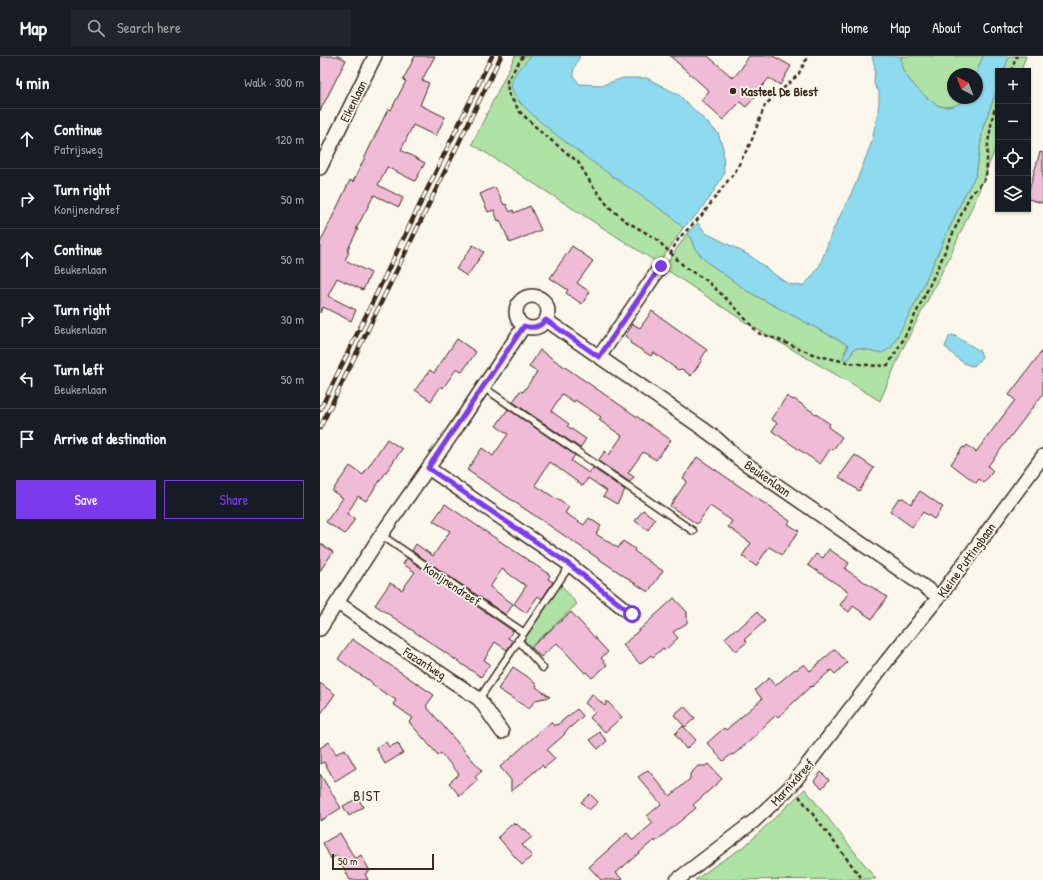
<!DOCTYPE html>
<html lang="en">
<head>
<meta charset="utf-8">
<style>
  body { margin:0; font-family:"Patrick Hand",sans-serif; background:#20242c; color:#f1f3f6 }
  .controls { position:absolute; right:12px; top:12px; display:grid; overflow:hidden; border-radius:0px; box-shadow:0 1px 3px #0004 }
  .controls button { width:36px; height:36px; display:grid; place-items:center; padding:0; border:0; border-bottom:1px solid #363941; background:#171b24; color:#f1f3f6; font:20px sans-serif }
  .compass { position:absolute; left:627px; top:12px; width:36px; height:36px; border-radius:50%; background:#171b24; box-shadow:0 1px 3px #0004; rotate:318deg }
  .scale { position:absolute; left:12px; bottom:10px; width:102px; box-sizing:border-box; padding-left:4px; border:2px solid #3b2a1e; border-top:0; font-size:11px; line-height:14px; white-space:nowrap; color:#3b2a1e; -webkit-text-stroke:3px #fbf7ec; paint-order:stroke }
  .stop { position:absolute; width:12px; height:12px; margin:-9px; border:3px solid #7c3aed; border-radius:50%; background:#fff }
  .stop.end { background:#7c3aed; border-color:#fff; box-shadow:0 1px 4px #0008 }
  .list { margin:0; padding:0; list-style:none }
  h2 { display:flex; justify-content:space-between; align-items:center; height:52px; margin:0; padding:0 16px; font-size:17px }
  h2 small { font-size:13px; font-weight:400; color:#9ea1a6 }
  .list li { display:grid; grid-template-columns:26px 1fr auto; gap:12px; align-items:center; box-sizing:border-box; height:60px; padding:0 16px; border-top:1px solid #363941 }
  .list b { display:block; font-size:15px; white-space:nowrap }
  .list p { margin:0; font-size:13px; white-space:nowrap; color:#9ea1a6 }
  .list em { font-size:13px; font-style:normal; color:#9ea1a6 }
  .actions { display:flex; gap:8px; padding:12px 16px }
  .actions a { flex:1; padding:9px 0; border:1px solid #7c3aed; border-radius:0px; text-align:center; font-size:14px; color:#7c3aed }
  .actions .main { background:#7c3aed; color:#fff }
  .icon { flex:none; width:22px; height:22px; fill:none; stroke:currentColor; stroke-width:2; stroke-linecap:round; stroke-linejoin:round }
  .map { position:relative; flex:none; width:723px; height:824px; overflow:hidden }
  header { display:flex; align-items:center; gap:24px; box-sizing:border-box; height:56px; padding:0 20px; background:#171b24; border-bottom:1px solid #363941 }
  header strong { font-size:19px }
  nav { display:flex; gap:22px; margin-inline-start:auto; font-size:14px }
  .search { width:280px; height:36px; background:#20242c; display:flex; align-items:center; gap:10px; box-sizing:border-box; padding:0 14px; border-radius:0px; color:#9ea1a6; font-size:15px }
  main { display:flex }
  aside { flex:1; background:#171b24 }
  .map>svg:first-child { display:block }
</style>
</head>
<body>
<header>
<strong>Map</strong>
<div class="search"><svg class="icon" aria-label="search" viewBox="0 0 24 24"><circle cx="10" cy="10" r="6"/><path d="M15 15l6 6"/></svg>Search here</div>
<nav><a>Home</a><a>Map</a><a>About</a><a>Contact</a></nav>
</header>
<main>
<aside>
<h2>4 min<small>Walk · 300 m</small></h2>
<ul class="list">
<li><svg class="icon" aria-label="ahead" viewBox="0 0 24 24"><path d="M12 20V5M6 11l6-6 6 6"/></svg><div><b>Continue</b><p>Patrijsweg</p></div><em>120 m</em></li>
<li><svg class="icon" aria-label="right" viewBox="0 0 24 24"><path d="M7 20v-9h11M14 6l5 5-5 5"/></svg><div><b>Turn right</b><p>Konijnendreef</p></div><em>50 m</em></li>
<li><svg class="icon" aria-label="ahead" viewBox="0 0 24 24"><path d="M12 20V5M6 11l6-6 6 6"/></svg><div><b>Continue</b><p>Beukenlaan</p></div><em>50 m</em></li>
<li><svg class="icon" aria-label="right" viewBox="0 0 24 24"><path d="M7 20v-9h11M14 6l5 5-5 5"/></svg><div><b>Turn right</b><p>Beukenlaan</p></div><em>30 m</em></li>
<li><svg class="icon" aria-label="left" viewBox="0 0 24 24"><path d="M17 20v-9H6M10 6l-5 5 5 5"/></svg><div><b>Turn left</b><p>Beukenlaan</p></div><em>50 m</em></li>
<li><svg class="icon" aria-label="arrive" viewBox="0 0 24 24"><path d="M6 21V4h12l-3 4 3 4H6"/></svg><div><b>Arrive at destination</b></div></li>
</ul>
<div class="actions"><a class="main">Save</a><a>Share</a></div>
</aside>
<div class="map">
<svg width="723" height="824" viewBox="0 0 723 824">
  <rect width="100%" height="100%" fill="#fbf7ec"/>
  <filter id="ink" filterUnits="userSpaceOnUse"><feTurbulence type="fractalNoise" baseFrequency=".025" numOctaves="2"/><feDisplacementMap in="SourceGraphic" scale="8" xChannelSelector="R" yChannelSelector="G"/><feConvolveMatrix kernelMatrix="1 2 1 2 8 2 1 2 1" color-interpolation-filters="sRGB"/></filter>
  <g filter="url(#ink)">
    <path fill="#aee3a5" stroke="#748662" d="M195,0H211L205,8L199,46C246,90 301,124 352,161L363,172L347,196L338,207L152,88Z
      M581,0H663L656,18H633V42H646C640,49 630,53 620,50C611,48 588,24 584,16C581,11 581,5 581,0Z
      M689,0H706L701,15H684Z
      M678,31L677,88L656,142L630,200L582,294L560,345L534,329L428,268L344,212L368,176L375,193L387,206L427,235L528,289L524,297L532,298L534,293L537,292L547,294L571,292L594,250L644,140L656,119L663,71Z
      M241,529L257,548L211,591L204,584Z
      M485,733L556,823L375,824L397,808L425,790Z"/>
    <path fill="#8edaef" stroke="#6d949b" d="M211,0H260C254,13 249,17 260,28L283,29L303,22H327L359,39L398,77L403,92L404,118L389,143L377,158L363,172L352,161C325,142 197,59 192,33C189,20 203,9 211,0Z
      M552,0H581C581,5 581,11 584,16C588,24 611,48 620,50C630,53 640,49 646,42H657L656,18L663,0H689L684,15H678V31L663,71L656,119L644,140L594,250L571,292L562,297L537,292L534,293L528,304H525L523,301L528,292V289L427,235L387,206L375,193L368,176L378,167L386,177L429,199L462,224L469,228L482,230L491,222L500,209L512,176L534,132L551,88L557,61L559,46V36L554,28L555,12Z
      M632,279L635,280L660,295L662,301L654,310C643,310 633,298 625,291L629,281Z"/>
    <path fill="#f0bbd6" stroke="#3b2a1e" d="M0,0H18L26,4L0,55Z
      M95,0H115L102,24L109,27L100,49L125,61L116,80L93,69L81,94L105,107L95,125L67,111L58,129L83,142L79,151L54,139L36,173H38L27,195L29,196L25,204L51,217L43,234L17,222L8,240L36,254L31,265L3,251L0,257V187L30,124L33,126L68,53L71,54L86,25L83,24Z
      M350,0H388L413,22L421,13L429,0H453L471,10L460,29L449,22L434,40L435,41L426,51L420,46L403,64L381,44L389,35Z
      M720,96L723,97V147L708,143V137Z
      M175,131L184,149L186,148L190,156L193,154L194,157L210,150L221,174L190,187L180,164L178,165L174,154L168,156L160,138Z
      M153,189L164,196L147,220L136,213Z
      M252,190L273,205L257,227L270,236L262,248L246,237L248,234L230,222Z
      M332,255L387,294L381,303L382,304L371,320L362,313L358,314L333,296L331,300L310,287L311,285L305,280L313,268L320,272Z
      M137,283L156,296L142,316L137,312L123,332L121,330L111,345L95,334L110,314L114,317Z
      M220,294L351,384L336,404L323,396L308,417L314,421L310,426L278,405L285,395L289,399L302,380L279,364L281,361L255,344L254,346L242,338L231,355L249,368L247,370L266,383L260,392L193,346L200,335L203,336L217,316L209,311Z
      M723,294V338L668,410L673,415L664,427L659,423L656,427L631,408L643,391L645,392L647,389L656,396L695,344L689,339Z
      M467,340L473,344L474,343L510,368L508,371L522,381L513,394L511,392L500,408L452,375L457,367L451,363Z
      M188,353L255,399L251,405L269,417L273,412L305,434L297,448L283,440L287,435L268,422L263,430L230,406L215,429L249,451L245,457L264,469L269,462L281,470L276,478L298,492L303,485L315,493L314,495L343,515L328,536L147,414L162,392L173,400L188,378L176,370Z
      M67,383L82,393L46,445L38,440L27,458L35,463L25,478L6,466L23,442L12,435L30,410L43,419Z
      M535,399L554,412L539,435L519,421Z
      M377,401L470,465L468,468L479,475L462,499L449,491L436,510L422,500L431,487L408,471L412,465L390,450L377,468L350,450L367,425L363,422Z
      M600,435L623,451L614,463L603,456L592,471L570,455L578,443L583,442L591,448Z
      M125,448L230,519L228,523L233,526L222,543L218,540L206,557L194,548L206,530L182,513L170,531L193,548L186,559L92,495L96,488L113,500L130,475L113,465Z
      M323,454L335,463L328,474L315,465Z
      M0,487L13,496L0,515Z
      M509,493L529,507L525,513L567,541L552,563L533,550L529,556L520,549L529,536L488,509L496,498L503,502Z
      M87,502L193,575L188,582L193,585L187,594L175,586L164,604L170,608L161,621L55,549L70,527L82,534L95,516L83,508Z
      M354,542L367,556V567L353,576L358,582L345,594L343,592L333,601L331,599L320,608L303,589Z
      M251,556L288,596L281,602L287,609L272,622L266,616L265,617L237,587L221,601L211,591Z
      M437,556L445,565L425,583L427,586L416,595L405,582L415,573L417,574Z
      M32,583L114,639L106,650L162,715L155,721L158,724L140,740L129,727L139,718L121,697L118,699L89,666L93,662L73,648L76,644L52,629L53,628L48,623V624L36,616L18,603Z
      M515,593L527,607L515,618L511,614L492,631L491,630L458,661L456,659L437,677L438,678L413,699L412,698L403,705L387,687L404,672L406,674L442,643L435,634L449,622L455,630L475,613L476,614L484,608L490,615Z
      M193,611L208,621L217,629L216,631L230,641L215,644L209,653L178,633Z
      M0,627L15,638L0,659Z
      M272,638L285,650L287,645L302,661L285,676L270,662L275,656L265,647Z
      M364,650L375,662L365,671L354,659Z
      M257,653L263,660L244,677L245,678L227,694L235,703L224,712L222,709L191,736V724L180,711L231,666L234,670L236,668L237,669Z
      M363,670L376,684L366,693L355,678Z
      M279,676L287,685L278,693L270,684Z
      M9,686L16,698L25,693L36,712L15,725L4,706L0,708V692Z
      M66,686L69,691L78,687L83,697L65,708L56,692Z
      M388,708L402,723L373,749L376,752L335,786L334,784L296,817L303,824H281L269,811L307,777L313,784L333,767L327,760L341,748L318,721L328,714L350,740L370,723V718L378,710H385Z
      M501,716L509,724L502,732L494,725Z
      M0,718L21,752L0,765Z
      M270,738L278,746L269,754L261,746Z
      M38,742L43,751L29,760L23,750Z
      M193,767L195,769L197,768L203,774L205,773L212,781L202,789L212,800L202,809L178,781Z
      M20,777L35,803L41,799L50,815L45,818L48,824H30L17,799L11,803L3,787Z"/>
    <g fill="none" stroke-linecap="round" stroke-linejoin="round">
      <g stroke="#3b2a1e" stroke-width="9">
        <path id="service" d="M163,331L373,475
          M61,479L203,576
          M198,584L223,612
          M159,643L250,509"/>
      </g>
      <g stroke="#3b2a1e" stroke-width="16">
        <path id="minor" d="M0,112L55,0
          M196 256a16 16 0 1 1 32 0a16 16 0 1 1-32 0Z
          M226,264L382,372L397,383L419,403L619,541
          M279,301L341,210
          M108,412L250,509L312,559
          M18,547L84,593L159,643L182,676
          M0,573L61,479L132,378L204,270
          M357,824L434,765L471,730L566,606L619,541L723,400"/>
      </g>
      <path stroke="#3b2a1e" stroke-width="2.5" stroke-dasharray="4 3" stroke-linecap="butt" d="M203,0L187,25L188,37L200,56L221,76L258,106L272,129L289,151L304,164L335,182L366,212L386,224L414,250L438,277L459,284L495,299L530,307L557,310L568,309L583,284L615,218L649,141L666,122L668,87L673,58L678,45
        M691,15L697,0
        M350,198L359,182L382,159L416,114L431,86L445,49L478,19L488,0
        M479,740L543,824"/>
      <use href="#service" stroke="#fbf7ec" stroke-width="6"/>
      <use href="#minor" stroke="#fbf7ec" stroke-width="13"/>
      <g stroke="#3b2a1e" stroke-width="4.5">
        <path id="rail" d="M0,354L172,0
          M0,372L181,0"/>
      </g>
      <use href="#rail" stroke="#fbf7ec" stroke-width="3" stroke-dasharray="9" stroke-linecap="butt"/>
    </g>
  </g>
  <g fill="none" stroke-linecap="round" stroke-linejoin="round" filter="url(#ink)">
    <path stroke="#7c3aed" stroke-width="5" d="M312,558L250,509L108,412L204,270C213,273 220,271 226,264L279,301L341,210"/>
  </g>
  <circle fill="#3b2a1e" stroke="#fbf7ec" stroke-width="1.5" cx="413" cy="35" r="4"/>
  <g text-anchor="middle" stroke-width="3.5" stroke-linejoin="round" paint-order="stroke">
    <g font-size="13" font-weight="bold" fill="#3b2a1e" stroke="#fbf7ec" text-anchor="start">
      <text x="421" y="40">Kasteel De Biest</text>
    </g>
    <g font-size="13" fill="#3b2a1e" stroke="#fbf7ec">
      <text transform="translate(33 45) rotate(-64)" y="5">Eikenlaan</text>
      <text transform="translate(448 422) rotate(35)" y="5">Beukenlaan</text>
      <text transform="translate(646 504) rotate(-54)" y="5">Kleine Puttingbaan</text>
      <text transform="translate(132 528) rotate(34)" y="5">Konijnendreef</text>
      <text transform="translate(105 607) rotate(33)" y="5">Fazantweg</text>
      <text transform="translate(472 726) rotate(-48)" y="5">Marnixdreef</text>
    </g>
    <g font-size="14" letter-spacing="1" fill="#3b2a1e" stroke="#fbf7ec">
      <text x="47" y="745">BIST</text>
    </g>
  </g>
</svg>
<div class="controls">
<button>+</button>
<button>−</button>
<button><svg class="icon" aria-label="locate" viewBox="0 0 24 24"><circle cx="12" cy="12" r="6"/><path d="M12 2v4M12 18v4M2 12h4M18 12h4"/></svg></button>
<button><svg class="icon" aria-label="layers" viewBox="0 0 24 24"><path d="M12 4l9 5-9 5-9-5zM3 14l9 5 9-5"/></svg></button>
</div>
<svg class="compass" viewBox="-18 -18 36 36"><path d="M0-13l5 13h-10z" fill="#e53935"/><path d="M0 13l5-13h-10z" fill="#9ea1a6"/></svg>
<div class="scale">50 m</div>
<div class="stop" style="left:312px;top:558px"></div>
<div class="stop end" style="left:341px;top:210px"></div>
</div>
</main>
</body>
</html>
